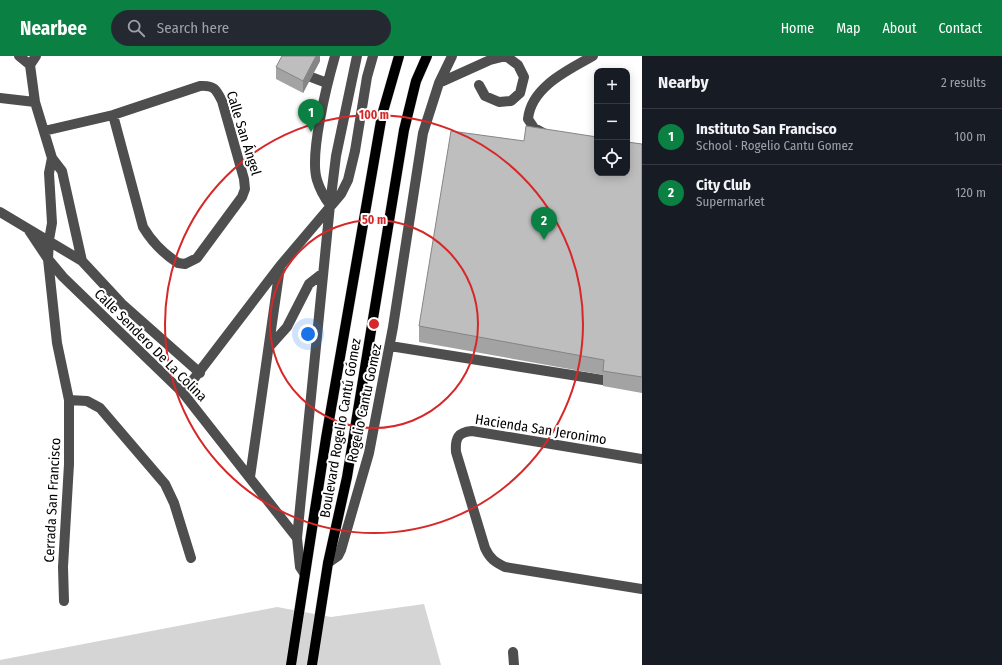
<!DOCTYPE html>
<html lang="en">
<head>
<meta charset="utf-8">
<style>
  body { margin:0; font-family:"Fira Sans Condensed",sans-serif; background:#242831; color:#f1f3f6 }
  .controls { position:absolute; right:12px; top:12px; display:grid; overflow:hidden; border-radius:8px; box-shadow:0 2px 10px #0003 }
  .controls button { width:36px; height:36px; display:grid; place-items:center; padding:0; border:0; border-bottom:1px solid #363941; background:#171b24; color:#f1f3f6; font:20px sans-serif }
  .you { position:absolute; left:308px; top:278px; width:14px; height:14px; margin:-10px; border:3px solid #fff; border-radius:50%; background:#1a73e8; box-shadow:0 0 0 6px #1a73e833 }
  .badge { display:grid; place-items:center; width:26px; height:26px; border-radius:50%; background:#0b8043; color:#fff; font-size:13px; font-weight:700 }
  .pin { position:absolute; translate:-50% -33px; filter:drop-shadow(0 1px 2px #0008) }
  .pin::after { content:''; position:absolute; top:21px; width:14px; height:12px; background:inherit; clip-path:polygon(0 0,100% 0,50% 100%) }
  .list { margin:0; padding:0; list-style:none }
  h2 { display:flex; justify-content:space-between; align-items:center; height:52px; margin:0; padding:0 16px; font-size:17px }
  h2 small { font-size:13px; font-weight:400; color:#9ea1a6 }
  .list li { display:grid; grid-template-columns:26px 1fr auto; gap:12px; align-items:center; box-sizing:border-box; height:56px; padding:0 16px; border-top:1px solid #363941 }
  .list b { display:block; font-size:15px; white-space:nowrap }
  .list p { margin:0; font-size:13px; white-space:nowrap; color:#9ea1a6 }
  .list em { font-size:13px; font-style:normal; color:#9ea1a6 }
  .icon { flex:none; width:22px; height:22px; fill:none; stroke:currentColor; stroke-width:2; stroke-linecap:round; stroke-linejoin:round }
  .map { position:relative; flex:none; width:642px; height:609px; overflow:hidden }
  header { display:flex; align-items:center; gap:24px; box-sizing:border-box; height:56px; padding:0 20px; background:#0b8043; color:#fff }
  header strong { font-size:19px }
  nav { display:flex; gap:22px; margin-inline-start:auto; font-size:14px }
  .search { width:280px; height:36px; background:#242831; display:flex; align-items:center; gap:10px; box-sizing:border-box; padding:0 14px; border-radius:22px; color:#9ea1a6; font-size:15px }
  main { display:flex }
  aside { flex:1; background:#171b24 }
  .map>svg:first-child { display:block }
</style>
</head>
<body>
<header>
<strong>Nearbee</strong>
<div class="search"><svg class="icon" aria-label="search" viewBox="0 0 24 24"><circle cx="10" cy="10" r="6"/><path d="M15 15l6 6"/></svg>Search here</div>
<nav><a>Home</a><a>Map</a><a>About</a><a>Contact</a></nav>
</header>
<main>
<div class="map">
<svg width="642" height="609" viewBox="0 0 642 609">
  <rect width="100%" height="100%" fill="#fff"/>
  <path fill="#d5d5d5" d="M424,548L441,609H0V604L277,551L331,561Z"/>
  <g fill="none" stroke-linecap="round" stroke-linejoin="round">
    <g stroke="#dbdbdb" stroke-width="11">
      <path id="major" d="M291,609L326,382L382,59L399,0
        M312,609L328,507L347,421L404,74L416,25L427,0"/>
    </g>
    <path stroke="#4e4e4e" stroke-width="10" d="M19,0L30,9
      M30,9L35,46L52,102L62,115L82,205
      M30,9L36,0
      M311,21L327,27
      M439,27L490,4L506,0L518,9L524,21L520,37L511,45L499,46L485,40L479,29
      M0,42L35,46
      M44,75L113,59L200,30C214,29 216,33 222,45L244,123L245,133L242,141L197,202L185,208L178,207C164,198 152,186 143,171L113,59
      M545,78L534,72L528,63C531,31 568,14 593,0
      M52,102L49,117L52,167L49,184L48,203L57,287L69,344V408L63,511L64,545
      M330,149C324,141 320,134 317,124C309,99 327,28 335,0
      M0,156L82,205L122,248L200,317
      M28,173L48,203L63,221L183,337L297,482
      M270,290L287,271L309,228L323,217
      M390,290L603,324
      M183,337L280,210L341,138L348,124L355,95L367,21L373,0
      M69,344L87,345L100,352L165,428L174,447L191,502
      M642,403L472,375C458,376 455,382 456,396L485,492C490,503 495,506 505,511L642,533
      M250,421L280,211
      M328,507L338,500L341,494L369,397L393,271L423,77L439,27L452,0
      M304,517L300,511L297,482L330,149L336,100L357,0
      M513,596L514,609"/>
    <use href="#major" stroke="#000" stroke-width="10"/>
  </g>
  <path fill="#a3a3a3" d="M320,0V5L303,37L276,23V11Z
    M524,85L642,88V337L603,330V319L419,286V270Z"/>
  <path fill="#858585" d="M316,0H320V5L303,37V25Z"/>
  <path fill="#bebebe" stroke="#858585" d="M282,0H316L303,25L276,11Z
    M526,70L597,81V117H627V86L642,88V321L603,315L604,304L419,270L451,75L524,85Z"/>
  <g fill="none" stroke="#d62828" stroke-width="2">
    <circle cx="374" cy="268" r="104"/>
    <circle cx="374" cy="268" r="209"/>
  </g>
  <g text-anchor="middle" stroke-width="4" stroke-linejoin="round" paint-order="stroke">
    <g font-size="14" fill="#000" stroke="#fff">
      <text transform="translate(244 77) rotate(73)" y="5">Calle San Ángel</text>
      <text transform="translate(151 289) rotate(45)" y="5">Calle Sendero De La Colina</text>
      <text transform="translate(364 347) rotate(-78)" y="5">Rogelio Cantu Gomez</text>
      <text transform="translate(340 372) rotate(-80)" y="5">Boulevard Rogelio Cantú Gómez</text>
      <text transform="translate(541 373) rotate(9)" y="5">Hacienda San Jeronimo</text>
      <text transform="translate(52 444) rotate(-87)" y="5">Cerrada San Francisco</text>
    </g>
  </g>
  <circle cx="374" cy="268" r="6" fill="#d62828" stroke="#fff" stroke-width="2"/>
  <g font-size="12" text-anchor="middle" font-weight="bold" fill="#d62828" stroke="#fff" stroke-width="4" stroke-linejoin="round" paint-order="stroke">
    <text x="374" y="63">100 m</text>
    <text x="374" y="168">50 m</text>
  </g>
</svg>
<div class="controls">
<button>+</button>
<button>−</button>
<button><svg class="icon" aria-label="locate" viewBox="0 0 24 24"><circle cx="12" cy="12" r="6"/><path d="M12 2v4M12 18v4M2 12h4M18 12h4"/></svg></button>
</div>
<div class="you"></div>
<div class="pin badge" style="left:311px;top:76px">1</div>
<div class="pin badge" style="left:544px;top:184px">2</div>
</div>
<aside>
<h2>Nearby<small>2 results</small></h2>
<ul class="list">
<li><span class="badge">1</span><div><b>Instituto San Francisco</b><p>School · Rogelio Cantu Gomez</p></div><em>100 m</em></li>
<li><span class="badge">2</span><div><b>City Club</b><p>Supermarket</p></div><em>120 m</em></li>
</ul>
</aside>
</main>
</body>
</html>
